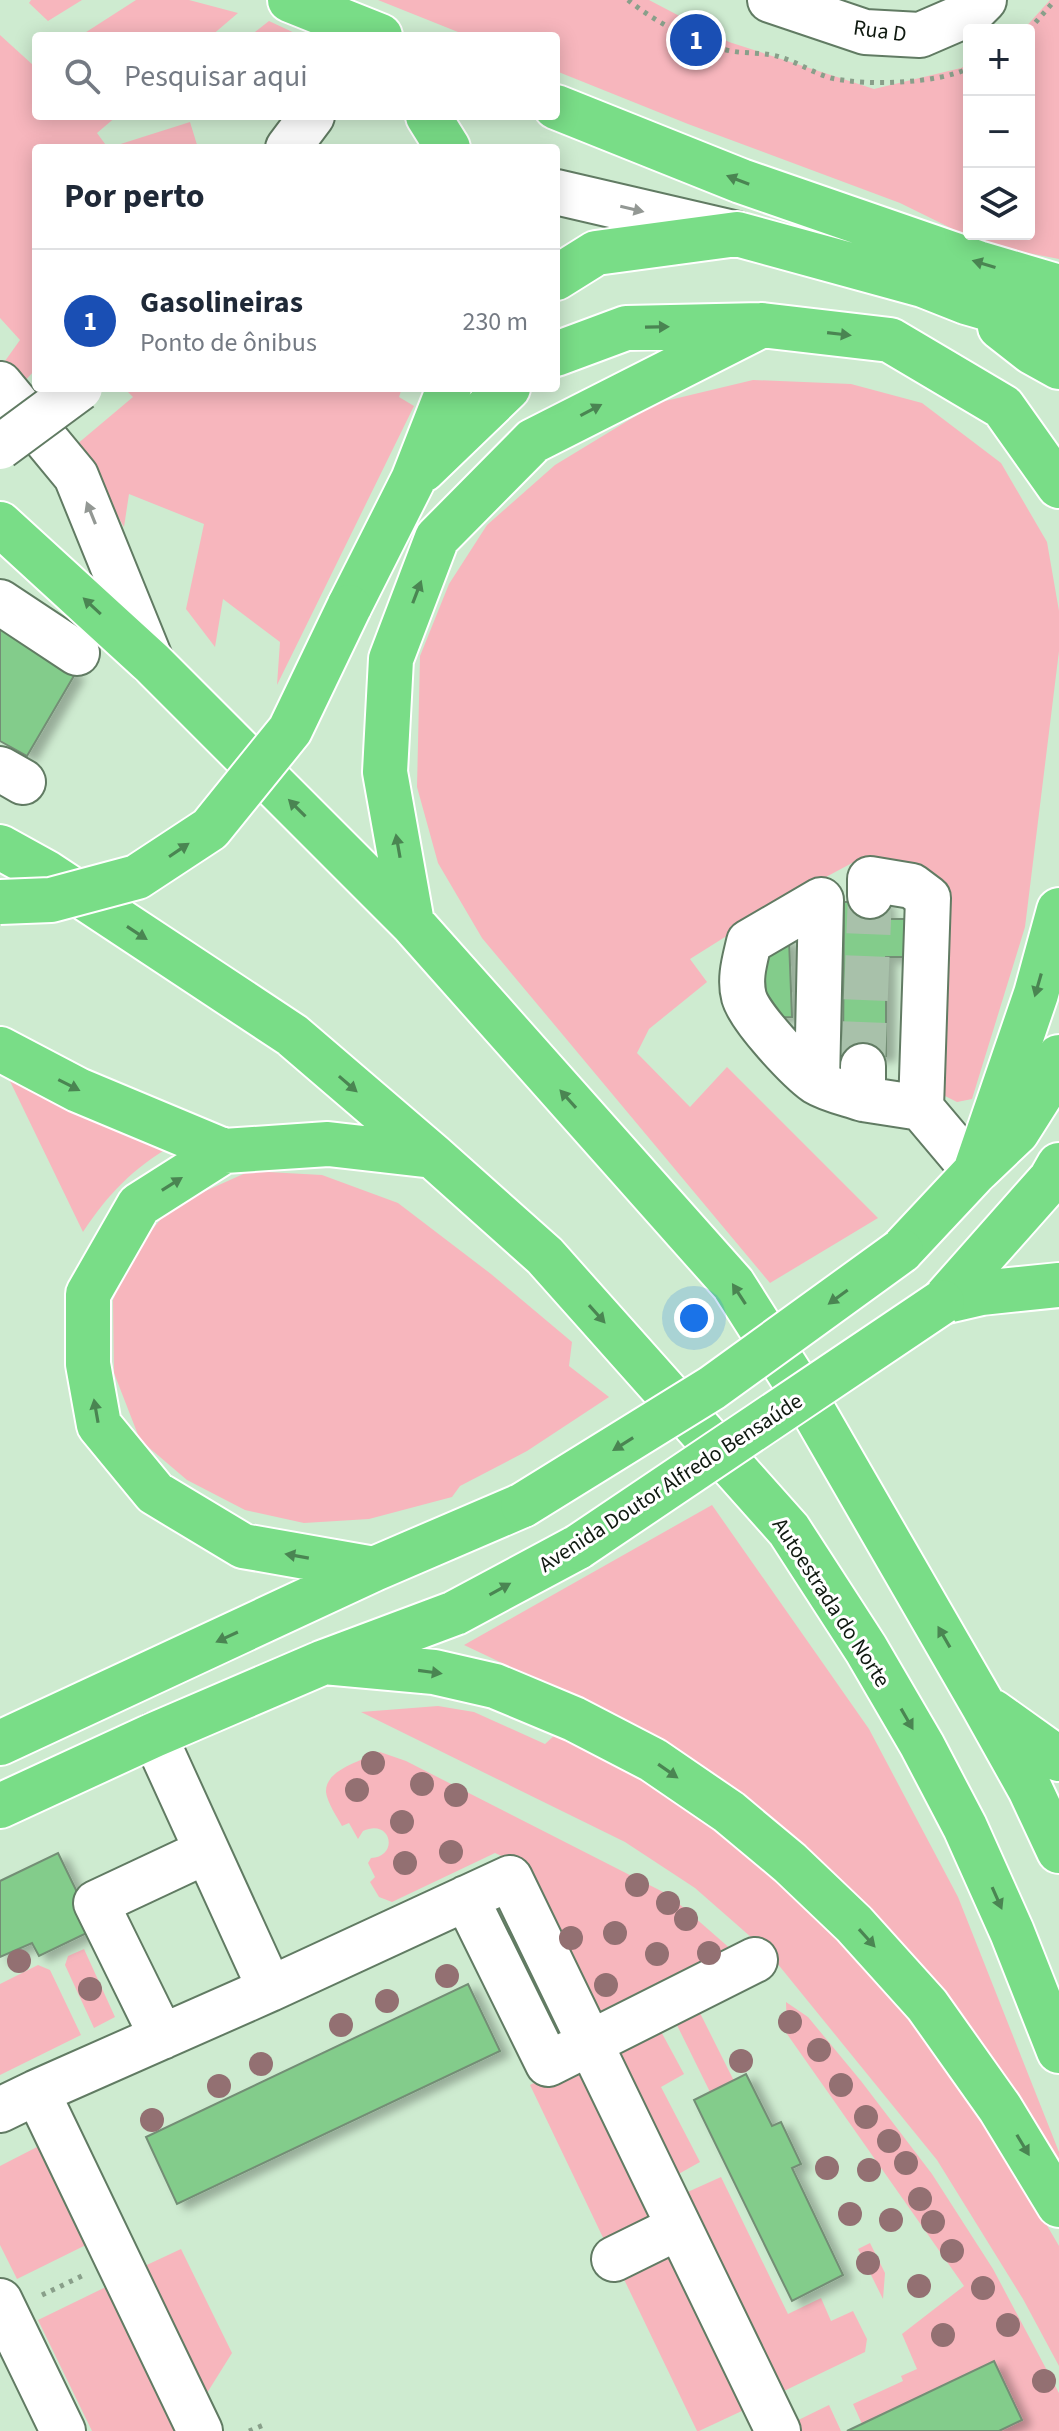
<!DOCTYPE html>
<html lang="pt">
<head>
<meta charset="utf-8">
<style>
  body { margin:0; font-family:"Source Sans 3",sans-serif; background:#f6f6f7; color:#1f2937 }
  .controls { position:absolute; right:24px; top:24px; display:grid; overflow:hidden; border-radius:8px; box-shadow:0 4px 20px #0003 }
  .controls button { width:72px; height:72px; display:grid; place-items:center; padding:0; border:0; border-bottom:2px solid #e0e1e3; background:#fff; color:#1f2937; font:40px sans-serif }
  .you { position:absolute; left:694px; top:1318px; width:28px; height:28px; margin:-20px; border:6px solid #fff; border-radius:50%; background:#1a73e8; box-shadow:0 0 0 12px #1a73e833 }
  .badge { display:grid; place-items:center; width:52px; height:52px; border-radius:50%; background:#7c3aed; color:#fff; font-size:26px; font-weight:700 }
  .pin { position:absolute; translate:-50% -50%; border:4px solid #fff; box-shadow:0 2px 8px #0006 }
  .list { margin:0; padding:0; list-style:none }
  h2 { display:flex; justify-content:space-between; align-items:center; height:104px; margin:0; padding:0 32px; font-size:34px }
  h2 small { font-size:26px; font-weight:400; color:#747a83 }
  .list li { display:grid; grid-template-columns:52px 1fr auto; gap:24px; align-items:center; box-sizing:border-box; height:144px; padding:0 32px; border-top:2px solid #e0e1e3 }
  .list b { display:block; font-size:30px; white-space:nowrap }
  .list p { margin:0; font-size:26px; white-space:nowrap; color:#747a83 }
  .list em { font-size:26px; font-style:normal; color:#747a83 }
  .icon { flex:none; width:44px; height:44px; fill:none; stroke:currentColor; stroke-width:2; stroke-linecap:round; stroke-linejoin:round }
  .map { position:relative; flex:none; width:1059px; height:2431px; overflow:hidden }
  .search { position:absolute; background:#fff; box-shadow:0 4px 20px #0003; left:32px; top:32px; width:528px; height:88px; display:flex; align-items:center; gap:20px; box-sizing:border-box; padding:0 28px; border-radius:8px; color:#747a83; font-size:30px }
  .panel { position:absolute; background:#fff; box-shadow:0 4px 20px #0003; left:32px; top:144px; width:528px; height:248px; border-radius:8px }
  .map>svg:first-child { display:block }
</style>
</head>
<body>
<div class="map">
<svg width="1059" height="2431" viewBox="0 0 1059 2431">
  <defs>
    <filter id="shadow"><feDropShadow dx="9" dy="5" stdDeviation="4" flood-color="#0004"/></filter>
  </defs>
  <rect width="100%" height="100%" fill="#ceebd0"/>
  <path fill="#f7b6bd" d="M31,0H82L48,21L29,3Z
    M136,0H189L238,13L211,36H80Z
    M378,0H649L729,42L874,89L961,68L969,64V234H1029V30H1023L1050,0H1059V259L1023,252L963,234L900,203L688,124L556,71V36H468Z
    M269,21L301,36H250Z
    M0,35L33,65L36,64V116H117L97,133L108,148L190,122L198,148H36V369L19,387L0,368L20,340L0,318Z
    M753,380L851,384L922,403L1001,463L1047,542L1059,611V651L1025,927L972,1099L957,1102L945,1096L935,1085L916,875L852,863L787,898L690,959L707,982L649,1029L637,1053L690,1107L727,1067L878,1218L770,1283L482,938L438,863L417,787L420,656L449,584L487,525L555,465L657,403Z
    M124,388H402L399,397L414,406L277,685L280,642L223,599L215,647L186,609L204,524L129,494L124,527L76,445L133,397Z
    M7,1075L173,1145C132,1169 109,1193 83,1232Z
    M250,1171L322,1175L398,1203L491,1274L572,1342L569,1366L609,1397L527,1451L460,1486L452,1497L369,1519L304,1523L245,1510L187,1480L140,1440L114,1373L113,1300L133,1252L172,1206Z
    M712,1505L869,1729L958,1897L1059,2152V2180L952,2015L624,1721L464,1645Z
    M438,1706L474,1712L545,1744L556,1734L658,1787L751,1854L838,1933L919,2028L991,2130L1059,2246V2366L1023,2299L937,2160L768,1952L695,1888L625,1842L361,1712Z
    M380,1752L406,1761L669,1895L741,1958L601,2020L508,1859L495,1853L392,1902L379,1897L370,1882L375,1877L368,1863L371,1858C399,1857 392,1818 363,1831L358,1839L349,1823L342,1826C337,1817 327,1802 326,1792C325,1769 364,1760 380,1752Z
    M84,1949L115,2017L94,2028L65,1965L68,1956Z
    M38,1965L50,1970L81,2035L0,2075V1984Z
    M748,1988L700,2013L734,2081L710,2092L671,2013Z
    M786,2002L808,2017L861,2081L932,2174L993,2269L1059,2393V2431H999L1021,2420L993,2361L862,2424L853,2404L903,2381L901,2376L917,2369L902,2334L964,2286L787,2034Z
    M658,2026L684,2074L661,2087L700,2162L675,2176L616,2050Z
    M576,2062L655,2226L608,2248L530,2085Z
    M37,2147L49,2155L92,2242L17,2279L0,2245V2166Z
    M721,2177L788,2314L821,2298L831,2321L853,2311L867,2339L865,2352L784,2391L773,2389L681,2195Z
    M870,2243L885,2273L883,2299L858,2249Z
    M667,2248L744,2410L699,2431H697L620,2271Z
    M181,2249L232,2353L202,2401L136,2270Z
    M112,2284L183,2431H92L38,2320Z
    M829,2405L841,2431H786L784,2427Z"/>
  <path fill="#83cc8b" stroke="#738e75" stroke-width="2" filter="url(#shadow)" d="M0,619L75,674L27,756L0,741Z
    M844,902H885V919H909L908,957H886V1056H843Z
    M789,939L792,1017L767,1018L763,940Z
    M58,1853L95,1929L39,1956L32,1943L0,1957V1881Z
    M468,1984L500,2051L177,2204L146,2137Z
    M746,2074L772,2126L781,2122L801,2164L792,2168L843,2275L792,2301L694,2100Z
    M994,2361L1022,2420L999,2431H847Z"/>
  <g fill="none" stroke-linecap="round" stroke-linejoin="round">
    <path stroke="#a8c1aa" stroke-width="44" stroke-dasharray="44 22" stroke-linecap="butt" d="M863,1066L870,896"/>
    <g stroke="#617b63" stroke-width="48">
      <path id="minor" d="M770,0L865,32L920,35L971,13L984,0
        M288,148L312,116
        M556,192L737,234
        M0,384L76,476L152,663
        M0,602L77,653
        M0,769L23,782
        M870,896V879L912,886L928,898L921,1108
        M863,1066V1099L921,1108L975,1172
        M817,1082L821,900L749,942C745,960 739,978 744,997C750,1018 798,1069 816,1082C829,1090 849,1094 863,1099
        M466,1898L548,2064L755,1960
        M270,1989L510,1878L778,2431
        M162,2037L96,1903L207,1851
        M37,2092L200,2431
        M0,2110L37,2092L270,1989L154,1735
        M614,2259L679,2227
        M0,2301L63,2431"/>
    </g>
    <g stroke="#fff" stroke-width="48">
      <path id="highway" d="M290,0L380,36
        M556,107L741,181L978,263L1059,287
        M428,116L448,148
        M556,278L596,253L737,234L923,285L966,302L1025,319L1059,332
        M1000,327L1032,352L1059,367
        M556,354L626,328L762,325L890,340L1003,407L1059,486
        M423,470L508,388
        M0,524L152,663L412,923L733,1284L811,1407L983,1705L1030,1789L1059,1851
        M349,607L413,480L449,388
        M0,847L47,873L292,1035L433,1156L545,1256L789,1530L866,1649L922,1745L965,1827L1012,1932L1059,2051
        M412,923L385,772L391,659L437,538L533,441L762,325
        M0,1049L78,1090L224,1151L328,1144L433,1156
        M224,1151L139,1205L88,1294V1364L99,1425L155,1493L243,1546L374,1569
        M975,1172L1036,994L1059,910
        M901,1251L975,1172L1017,1132L1048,1083L1059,1057
        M942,1302L1051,1179L1059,1165
        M942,1302L981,1293L1059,1285
        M324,1662L434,1672L495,1686L574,1719L653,1760L729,1812L790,1863L854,1924L927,2005L1000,2108L1059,2205
        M993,1712L1059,1759
        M0,1743L374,1569L523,1505
        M0,1806L154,1735L324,1662L455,1613L578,1547"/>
    </g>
    <path stroke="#899f8a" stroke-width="5" stroke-dasharray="4 6" stroke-linecap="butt" d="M628,0C657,23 695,44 731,51C747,54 765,52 780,57C797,62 813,73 831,78C866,86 937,84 969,68
      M1029,30L1055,0
      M42,2295L84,2275
      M249,2431L266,2424"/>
    <use href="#minor" stroke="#fff" stroke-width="44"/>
    <use href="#highway" stroke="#79dd87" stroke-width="44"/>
    <g stroke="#617b63" stroke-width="48" stroke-linecap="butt">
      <path id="minor-bridge" d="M0,447L80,388"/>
    </g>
    <g stroke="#fff" stroke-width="48" stroke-linecap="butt">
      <path id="highway-bridge" d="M0,902L51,900L137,877L210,829L290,730L349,607
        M523,1505L712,1388L901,1251
        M578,1547L942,1302"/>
    </g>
    <use href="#minor-bridge" stroke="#fff" stroke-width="44"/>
    <use href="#highway-bridge" stroke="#79dd87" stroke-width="44"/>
  </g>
  <g fill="#937072">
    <circle cx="373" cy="1763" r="12"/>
    <circle cx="422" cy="1784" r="12"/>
    <circle cx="357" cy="1790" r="12"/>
    <circle cx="456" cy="1795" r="12"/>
    <circle cx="402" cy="1822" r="12"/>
    <circle cx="451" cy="1852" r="12"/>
    <circle cx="405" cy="1863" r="12"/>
    <circle cx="637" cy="1885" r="12"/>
    <circle cx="668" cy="1903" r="12"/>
    <circle cx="686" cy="1919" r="12"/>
    <circle cx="615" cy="1933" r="12"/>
    <circle cx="571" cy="1938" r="12"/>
    <circle cx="709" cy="1953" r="12"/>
    <circle cx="657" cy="1954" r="12"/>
    <circle cx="19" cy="1961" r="12"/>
    <circle cx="447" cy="1976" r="12"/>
    <circle cx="606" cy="1985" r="12"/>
    <circle cx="90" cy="1989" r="12"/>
    <circle cx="387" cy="2001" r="12"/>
    <circle cx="790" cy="2022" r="12"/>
    <circle cx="341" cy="2025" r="12"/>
    <circle cx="819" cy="2050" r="12"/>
    <circle cx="741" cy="2061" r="12"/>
    <circle cx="261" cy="2064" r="12"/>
    <circle cx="841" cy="2085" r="12"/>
    <circle cx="219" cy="2086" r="12"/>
    <circle cx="866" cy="2117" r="12"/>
    <circle cx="152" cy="2120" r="12"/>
    <circle cx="889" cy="2141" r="12"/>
    <circle cx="906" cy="2163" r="12"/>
    <circle cx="827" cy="2168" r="12"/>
    <circle cx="869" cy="2170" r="12"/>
    <circle cx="920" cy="2199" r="12"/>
    <circle cx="850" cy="2214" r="12"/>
    <circle cx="891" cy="2220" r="12"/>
    <circle cx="933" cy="2222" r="12"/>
    <circle cx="952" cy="2251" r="12"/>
    <circle cx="868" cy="2263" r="12"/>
    <circle cx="919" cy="2286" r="12"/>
    <circle cx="983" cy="2288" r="12"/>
    <circle cx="1008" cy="2325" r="12"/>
    <circle cx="943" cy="2335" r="12"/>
    <circle cx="1044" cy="2381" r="12"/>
  </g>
  <defs><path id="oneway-solid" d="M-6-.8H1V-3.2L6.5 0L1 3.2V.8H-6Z" transform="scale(2)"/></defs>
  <g fill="#4a8552">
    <use href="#oneway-solid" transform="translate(738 180) rotate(-159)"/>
    <use href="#oneway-solid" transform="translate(984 264) rotate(-163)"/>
    <use href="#oneway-solid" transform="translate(657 327) rotate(-1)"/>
    <use href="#oneway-solid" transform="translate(839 334) rotate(7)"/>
    <use href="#oneway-solid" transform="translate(591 410) rotate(-28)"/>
    <use href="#oneway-solid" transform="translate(417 592) rotate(-69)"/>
    <use href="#oneway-solid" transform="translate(92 606) rotate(-137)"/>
    <use href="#oneway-solid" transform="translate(297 808) rotate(-135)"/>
    <use href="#oneway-solid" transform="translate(398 846) rotate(-100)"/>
    <use href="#oneway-solid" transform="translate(179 850) rotate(-34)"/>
    <use href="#oneway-solid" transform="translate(137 933) rotate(33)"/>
    <use href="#oneway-solid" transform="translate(1038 985) rotate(106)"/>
    <use href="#oneway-solid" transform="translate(348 1084) rotate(41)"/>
    <use href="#oneway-solid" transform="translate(69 1085) rotate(27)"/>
    <use href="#oneway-solid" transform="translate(568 1099) rotate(-132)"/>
    <use href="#oneway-solid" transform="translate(172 1184) rotate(-32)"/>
    <use href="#oneway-solid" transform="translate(739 1294) rotate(-123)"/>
    <use href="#oneway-solid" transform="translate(838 1297) rotate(144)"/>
    <use href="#oneway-solid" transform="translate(597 1314) rotate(48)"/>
    <use href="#oneway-solid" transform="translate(96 1411) rotate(-100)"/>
    <use href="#oneway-solid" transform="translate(623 1444) rotate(148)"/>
    <use href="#oneway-solid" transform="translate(297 1556) rotate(-170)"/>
    <use href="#oneway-solid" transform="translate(500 1589) rotate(-29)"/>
    <use href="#oneway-solid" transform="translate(227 1637) rotate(155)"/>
    <use href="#oneway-solid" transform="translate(944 1637) rotate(-120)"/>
    <use href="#oneway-solid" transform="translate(430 1672) rotate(8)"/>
    <use href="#oneway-solid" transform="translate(907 1719) rotate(60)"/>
    <use href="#oneway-solid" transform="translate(668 1771) rotate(35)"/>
    <use href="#oneway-solid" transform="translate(997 1898) rotate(66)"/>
    <use href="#oneway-solid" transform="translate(867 1938) rotate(48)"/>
    <use href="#oneway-solid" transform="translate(1023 2145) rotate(59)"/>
  </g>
  <g fill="#939894">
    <use href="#oneway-solid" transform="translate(632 209) rotate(13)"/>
    <use href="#oneway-solid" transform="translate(91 513) rotate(-112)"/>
  </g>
  <g text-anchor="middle" stroke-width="6" stroke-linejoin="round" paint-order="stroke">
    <g font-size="22" fill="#101a11" stroke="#fff">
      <text transform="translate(880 30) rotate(8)" y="8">Rua D</text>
      <text transform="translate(670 1482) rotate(-33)" y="8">Avenida Doutor Alfredo Bensaúde</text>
      <text transform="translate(832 1602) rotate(57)" y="8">Autoestrada do Norte</text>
    </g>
  </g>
</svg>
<div class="controls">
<button>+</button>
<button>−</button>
<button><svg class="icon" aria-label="layers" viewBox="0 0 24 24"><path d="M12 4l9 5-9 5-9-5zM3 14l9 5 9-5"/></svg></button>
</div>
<div class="you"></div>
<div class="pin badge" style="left:696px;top:40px;background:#1a4fb4">1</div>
<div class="search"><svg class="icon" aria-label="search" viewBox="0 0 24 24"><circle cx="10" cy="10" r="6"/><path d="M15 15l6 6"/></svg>Pesquisar aqui</div>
<section class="panel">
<h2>Por perto<small></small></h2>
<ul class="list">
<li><span class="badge" style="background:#1a4fb4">1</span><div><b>Gasolineiras</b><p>Ponto de ônibus</p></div><em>230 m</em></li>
</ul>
</section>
</div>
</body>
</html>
